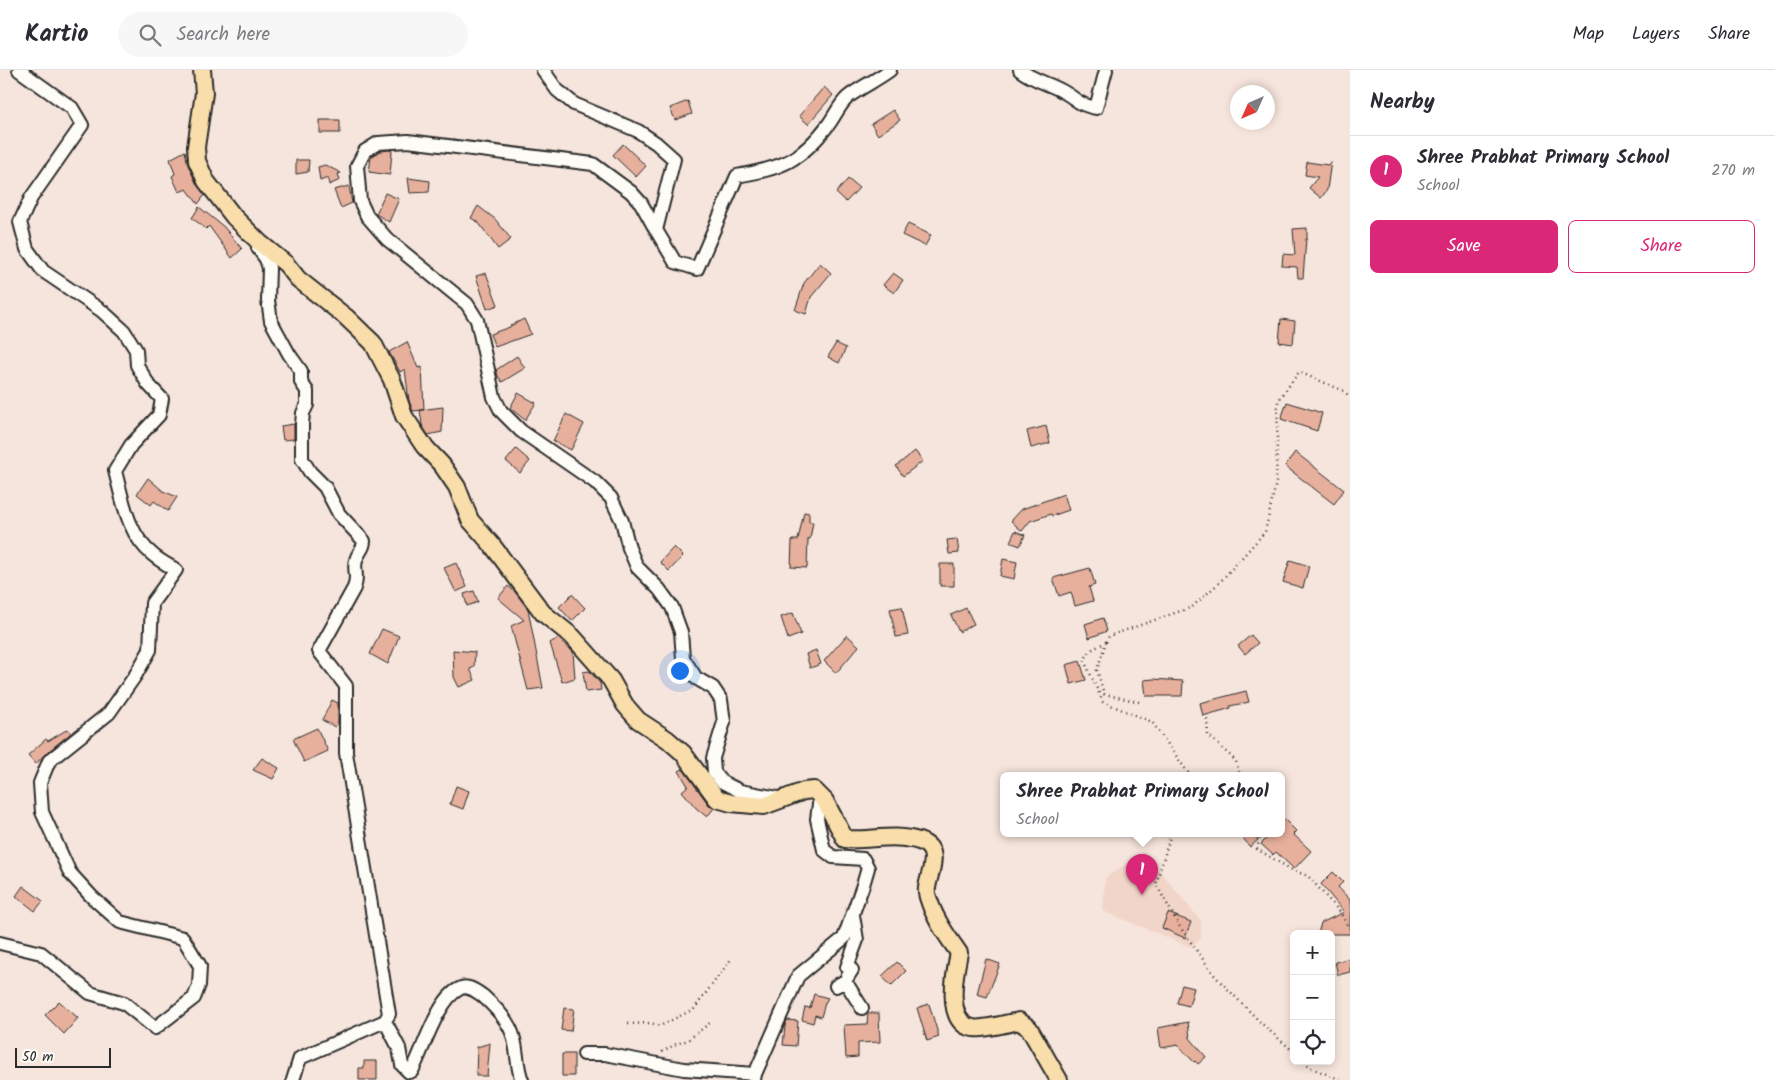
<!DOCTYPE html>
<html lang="en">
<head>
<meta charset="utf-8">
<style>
  body { margin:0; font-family:Kalam,sans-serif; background:#f7f7f7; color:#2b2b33 }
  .controls { position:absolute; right:15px; bottom:15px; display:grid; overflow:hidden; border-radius:8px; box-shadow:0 2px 8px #0003 }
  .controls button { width:45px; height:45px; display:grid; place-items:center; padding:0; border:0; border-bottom:1px solid #e1e1e2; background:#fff; color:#2b2b33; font:25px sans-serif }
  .compass { position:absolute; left:1230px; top:15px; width:45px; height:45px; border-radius:50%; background:#fff; box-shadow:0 2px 8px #0003; rotate:225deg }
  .scale { position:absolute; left:15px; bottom:12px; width:96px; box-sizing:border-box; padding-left:5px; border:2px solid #2b2b2b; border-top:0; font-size:14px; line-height:18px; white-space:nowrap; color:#2b2b2b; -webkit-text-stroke:4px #fdfcf7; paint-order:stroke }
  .you { position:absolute; left:679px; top:600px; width:18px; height:18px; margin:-12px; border:4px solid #fff; border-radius:50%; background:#1a73e8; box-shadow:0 0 0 8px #1a73e833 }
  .badge { display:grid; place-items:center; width:32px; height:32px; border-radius:50%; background:#db2777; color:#fff; font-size:16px; font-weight:700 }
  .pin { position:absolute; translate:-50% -41px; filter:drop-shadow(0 1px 2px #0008) }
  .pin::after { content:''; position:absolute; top:26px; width:18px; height:15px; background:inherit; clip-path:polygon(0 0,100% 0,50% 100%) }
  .popup { position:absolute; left:1000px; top:702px; width:285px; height:65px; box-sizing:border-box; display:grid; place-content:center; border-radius:8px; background:#fff; filter:drop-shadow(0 1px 4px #0005); font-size:16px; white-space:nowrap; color:#7c7c81 }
  .popup b { font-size:19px; color:#2b2b33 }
  .popup::after { content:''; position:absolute; left:50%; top:100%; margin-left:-10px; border:10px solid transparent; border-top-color:#fff }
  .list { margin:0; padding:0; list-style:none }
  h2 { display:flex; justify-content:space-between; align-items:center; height:65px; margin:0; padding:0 20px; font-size:21px }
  h2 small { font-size:16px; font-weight:400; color:#7c7c81 }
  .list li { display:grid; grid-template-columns:32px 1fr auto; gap:15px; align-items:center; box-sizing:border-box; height:70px; padding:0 20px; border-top:1px solid #e1e1e2 }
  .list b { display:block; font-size:19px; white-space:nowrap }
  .list p { margin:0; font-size:16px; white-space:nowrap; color:#7c7c81 }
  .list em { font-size:16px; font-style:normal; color:#7c7c81 }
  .actions { display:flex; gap:10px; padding:15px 20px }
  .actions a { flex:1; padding:11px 0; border:1px solid #db2777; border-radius:8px; text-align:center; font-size:18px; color:#db2777 }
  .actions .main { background:#db2777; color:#fff }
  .icon { flex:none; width:28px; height:28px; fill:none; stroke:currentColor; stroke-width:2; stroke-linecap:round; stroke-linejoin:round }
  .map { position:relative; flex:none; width:1350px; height:1010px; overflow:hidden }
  header { display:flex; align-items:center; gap:30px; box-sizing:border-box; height:70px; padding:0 25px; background:#fff; border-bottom:1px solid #e1e1e2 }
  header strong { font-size:24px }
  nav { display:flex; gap:28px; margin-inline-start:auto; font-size:18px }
  .search { width:350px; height:45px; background:#f7f7f7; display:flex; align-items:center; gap:12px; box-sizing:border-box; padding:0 18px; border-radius:28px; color:#7c7c81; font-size:19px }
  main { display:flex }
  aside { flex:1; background:#fff }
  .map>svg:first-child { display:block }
</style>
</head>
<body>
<header>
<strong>Kartio</strong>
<div class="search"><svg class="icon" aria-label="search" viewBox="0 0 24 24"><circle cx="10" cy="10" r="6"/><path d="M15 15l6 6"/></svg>Search here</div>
<nav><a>Map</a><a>Layers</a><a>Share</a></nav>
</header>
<main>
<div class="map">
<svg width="1350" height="1010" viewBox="0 0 1350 1010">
  <rect width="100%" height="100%" fill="#f6e5dc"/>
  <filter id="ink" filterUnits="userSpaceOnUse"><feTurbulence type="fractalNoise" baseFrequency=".02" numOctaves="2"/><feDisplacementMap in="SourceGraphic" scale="10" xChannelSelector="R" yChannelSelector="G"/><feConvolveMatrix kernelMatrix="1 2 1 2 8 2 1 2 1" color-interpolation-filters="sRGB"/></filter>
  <g filter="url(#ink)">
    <path fill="#f2d5c9" d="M1144,782L1201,851V868L1190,877L1103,841L1105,808Z"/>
    <path fill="#e7b09d" stroke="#2b2b2b" d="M824,17L833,25L808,54L799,46Z
      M688,31L692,44L675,50L670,38Z
      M893,40L900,50L878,65L871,54Z
      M320,50H340V63H320Z
      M623,74L646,96L636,107L613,85Z
      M389,80L392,81L390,105L369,102L371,87L381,81Z
      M185,81L188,95L197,115L205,125L198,134L187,119L179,122L172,106L175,104L170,89Z
      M296,90H309L308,102L296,104Z
      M1331,91L1327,120L1321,128L1309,118L1318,107L1305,105L1307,92L1328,95Z
      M325,95L341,103L338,104L340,110L329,115L328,108L320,111L318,97Z
      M408,108L430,111L429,122L410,123Z
      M848,109L859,118L846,132L836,123Z
      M349,116L352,133L341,138L334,120Z
      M385,123L399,129L389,152L376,144Z
      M478,136L495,149L511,169L498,179L478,152L471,148Z
      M199,137L224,157L242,179L232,188L209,156L206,159L192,148Z
      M908,154L931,165L925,176L902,165Z
      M1307,158V169H1306L1303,208H1298L1297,197L1282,196L1283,184L1295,185L1293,159Z
      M820,193L831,203L811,227L806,244L795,240L804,213Z
      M486,203L498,235L487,239L476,206Z
      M893,203L903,210L894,223L883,215Z
      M524,249L531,264L495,277L490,264L510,257V256Z
      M1281,249L1295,251L1293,274L1279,272Z
      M407,272L418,298L422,297L424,340L413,341L409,331L405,299L400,302L389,282Z
      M836,273L846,278L839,293L828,287Z
      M517,286L525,298L502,312L498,306L496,300Z
      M518,323L536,333L525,350L510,338Z
      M1287,332L1322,343L1317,361L1281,349Z
      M443,337L442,362L428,365L422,355L420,340Z
      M566,344L584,354L571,380L553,371Z
      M294,354V369L283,370L281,356Z
      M1046,356L1050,373L1031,378L1027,361Z
      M516,379L530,391L520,403L506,391Z
      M915,381L923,391L903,406L896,396Z
      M1295,382L1344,420L1334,434L1285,396Z
      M148,408L163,421L177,427L168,441L154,431L151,435L137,424Z
      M1064,424L1069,440L1052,446L1051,444L1030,451L1022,461L1011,451L1022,439Z
      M804,442L809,443V452H813L810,469H808L807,498L791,497L792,470H798Z
      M1015,461L1025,465L1020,476L1010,472Z
      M957,469L959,483L949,484L947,470Z
      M674,477L683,486L669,501L660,492Z
      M1003,489L1017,492L1014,509L1000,506Z
      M1290,490L1309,496L1303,518L1283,512Z
      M456,493L467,517L456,522L444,498Z
      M940,494H954V516H940Z
      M1090,498L1095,515L1089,517L1093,531L1075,536L1071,522L1059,526L1053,508Z
      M508,516L515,522L528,539L543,618L528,620L511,556L524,550L498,528Z
      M474,521L478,532L467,536L464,524Z
      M572,524L585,538L572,551L559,537Z
      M902,537L908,565L896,567L890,539Z
      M966,538L974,554L959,562L951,545Z
      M793,543L801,564L788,569L781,547Z
      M1103,548L1107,561L1089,568L1085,554Z
      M382,559L399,566L388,594L370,584Z
      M847,565L859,576L836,603L824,591Z
      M1251,565L1258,573L1245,584L1238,576Z
      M558,568L573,582L575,608L562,612L550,573Z
      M453,580L475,582L474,597L470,599L475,610L459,617L454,607Z
      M816,580L821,594L810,598L806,584Z
      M1080,591L1086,610L1071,614L1066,595Z
      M589,601L600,613L601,620L586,622L583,602Z
      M1153,609L1183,611L1182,626H1146L1144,610Z
      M1246,621L1249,632L1230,636L1231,638L1203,646L1200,633Z
      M332,630L338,633V651L335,657L322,650Z
      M317,658L328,681L304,692L293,669Z
      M68,659L71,663L44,685L36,694L28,685L46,669L48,671Z
      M262,688L279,698L273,709L253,700Z
      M683,699L709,735L714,738L707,747L696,738L682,721L688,716L679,701Z
      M456,716L469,721L463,739L450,734Z
      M1281,746L1296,761L1293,764L1311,781L1294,799L1276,782L1273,785L1261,774L1271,764H1281Z
      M1240,764H1253L1258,770L1250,777Z
      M1333,802L1343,812L1338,817L1350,830V864H1318L1321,853L1344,842L1321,814Z
      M23,816L43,831L35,841L16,826Z
      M1168,843L1191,852L1185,868L1162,858Z
      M1350,888V902L1338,905L1335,892Z
      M986,889L1000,894L987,927L977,924Z
      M897,892L906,901L891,916L882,906Z
      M1182,915L1194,918L1189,936L1177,933Z
      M814,924L828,928L825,933L821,947L815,945L813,953L802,950L805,937L810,938Z
      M59,931L78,948L64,964L45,945Z
      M929,934L939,967L927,971L917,938Z
      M564,938L574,939L571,961L561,960Z
      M868,943H879L880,972L858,973V987L846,988L844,955L867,954Z
      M787,950L798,951L796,976L783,975L785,956Z
      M1188,952L1190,968L1206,987L1198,994L1195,991L1194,992L1178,975L1161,978L1158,958Z
      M490,973L487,1006H476L477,977Z
      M562,984H574V1006H562Z
      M364,991H377V1010H359V998H364Z"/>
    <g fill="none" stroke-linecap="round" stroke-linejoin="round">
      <g stroke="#2b2b2b" stroke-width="16">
        <path id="minor" d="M543,0L557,20L574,34L638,61L656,73L674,89L656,160L675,192L697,199L737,106C781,98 800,92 828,55C835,46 839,35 848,27C861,17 877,10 890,0
          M1020,0C1034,11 1049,13 1064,22C1078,30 1077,34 1096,38L1106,0
          M656,160L641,133L631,122L593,94L408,71L378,73L365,81L357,96L360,131L367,146L387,169L467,234L477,250L494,327L501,341L521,361L595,412L611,428L622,451L629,478L637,497L659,519L672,537L681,562L683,588L696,608L713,618L721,630L724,652L713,688L714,702L722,712L740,721L783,729
          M259,176L258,178L266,189L269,198L268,230L271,251L289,284L301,301V312L307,321V335L303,343L302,354V389L310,402L325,417L339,444L364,471C364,479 358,482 356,490C353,501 359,505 354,518L319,581L346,616V683L389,944L385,951L300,988L293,1010
          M0,873L41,883L90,923L124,933L155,958L194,928L199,915L200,896L183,868L120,852L92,827L70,803L42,742L40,713L49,691L109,643L135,606L150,580L152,533L176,500C168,495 160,491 153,485C128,465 123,431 115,401L131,375L159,345L162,329L148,314L137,295L136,280L124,261L102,241L43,201L27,179L20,152L31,128L82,55L72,38L19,0
          M845,911L862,938
          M836,916L845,911L852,900L847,897L857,870L853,845
          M385,951L399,978L402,995L409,1002L412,1001C423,980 438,929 459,919C467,914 476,921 483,926C493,935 504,946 510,958C519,975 515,994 522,1010
          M584,984H605L684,999L755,1004
          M754,1010L755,1004L798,906L844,868L863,815L868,798L863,789L833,787L824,780L817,749L820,727"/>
      </g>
      <g stroke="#2b2b2b" stroke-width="20">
        <path id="major" d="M202,0L204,23L196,77L197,91L206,111L234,147L260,173L286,194L298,209L346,247L373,273L392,310L404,346L424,376L442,395L457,417L470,450L492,475L543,543L573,567L611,610L625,635L638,650L667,669L683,683L717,729L731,733L764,736L804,721L814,720L825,731L845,769C869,771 895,763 919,771C943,779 929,802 927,818C926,822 928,828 930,833C936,851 948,867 959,883C955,902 944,953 973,958C982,960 1009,953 1019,951L1029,958L1059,1010"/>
      </g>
      <path stroke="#2b2b2b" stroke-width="2.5" stroke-dasharray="1 4" stroke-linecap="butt" d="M1106,572L1109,566L1192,537L1219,513L1265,462L1276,413L1278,331L1299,302L1344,321L1350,327
        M1139,632L1104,624L1097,600L1106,572L1091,580L1084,590L1103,632L1152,652L1189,704L1188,706
        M1207,649L1208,665L1236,691L1240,706
        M1171,764L1156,814L1180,857L1215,906L1262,954L1294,982
        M1261,764L1257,779L1292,800L1308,806L1340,842L1350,860
        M628,954L651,953L660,956L694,939L732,888
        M662,982L674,975L688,970L711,952
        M1304,991L1311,998L1342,1010"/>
      <use href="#minor" stroke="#fdfcf7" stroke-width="12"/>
      <use href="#major" stroke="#f9deab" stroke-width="16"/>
    </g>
  </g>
</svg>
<div class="controls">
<button>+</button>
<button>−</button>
<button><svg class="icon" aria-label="locate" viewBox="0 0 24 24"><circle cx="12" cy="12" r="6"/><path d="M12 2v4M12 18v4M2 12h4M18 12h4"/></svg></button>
</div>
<svg class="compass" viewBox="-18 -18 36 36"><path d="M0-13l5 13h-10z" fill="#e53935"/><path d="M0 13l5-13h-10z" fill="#7c7c81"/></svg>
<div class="scale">50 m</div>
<div class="you"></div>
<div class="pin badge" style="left:1142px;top:825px">1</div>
<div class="popup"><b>Shree Prabhat Primary School</b>School</div>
</div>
<aside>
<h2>Nearby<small></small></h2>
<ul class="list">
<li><span class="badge">1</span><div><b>Shree Prabhat Primary School</b><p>School</p></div><em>270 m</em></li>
</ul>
<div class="actions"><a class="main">Save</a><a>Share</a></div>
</aside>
</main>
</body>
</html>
